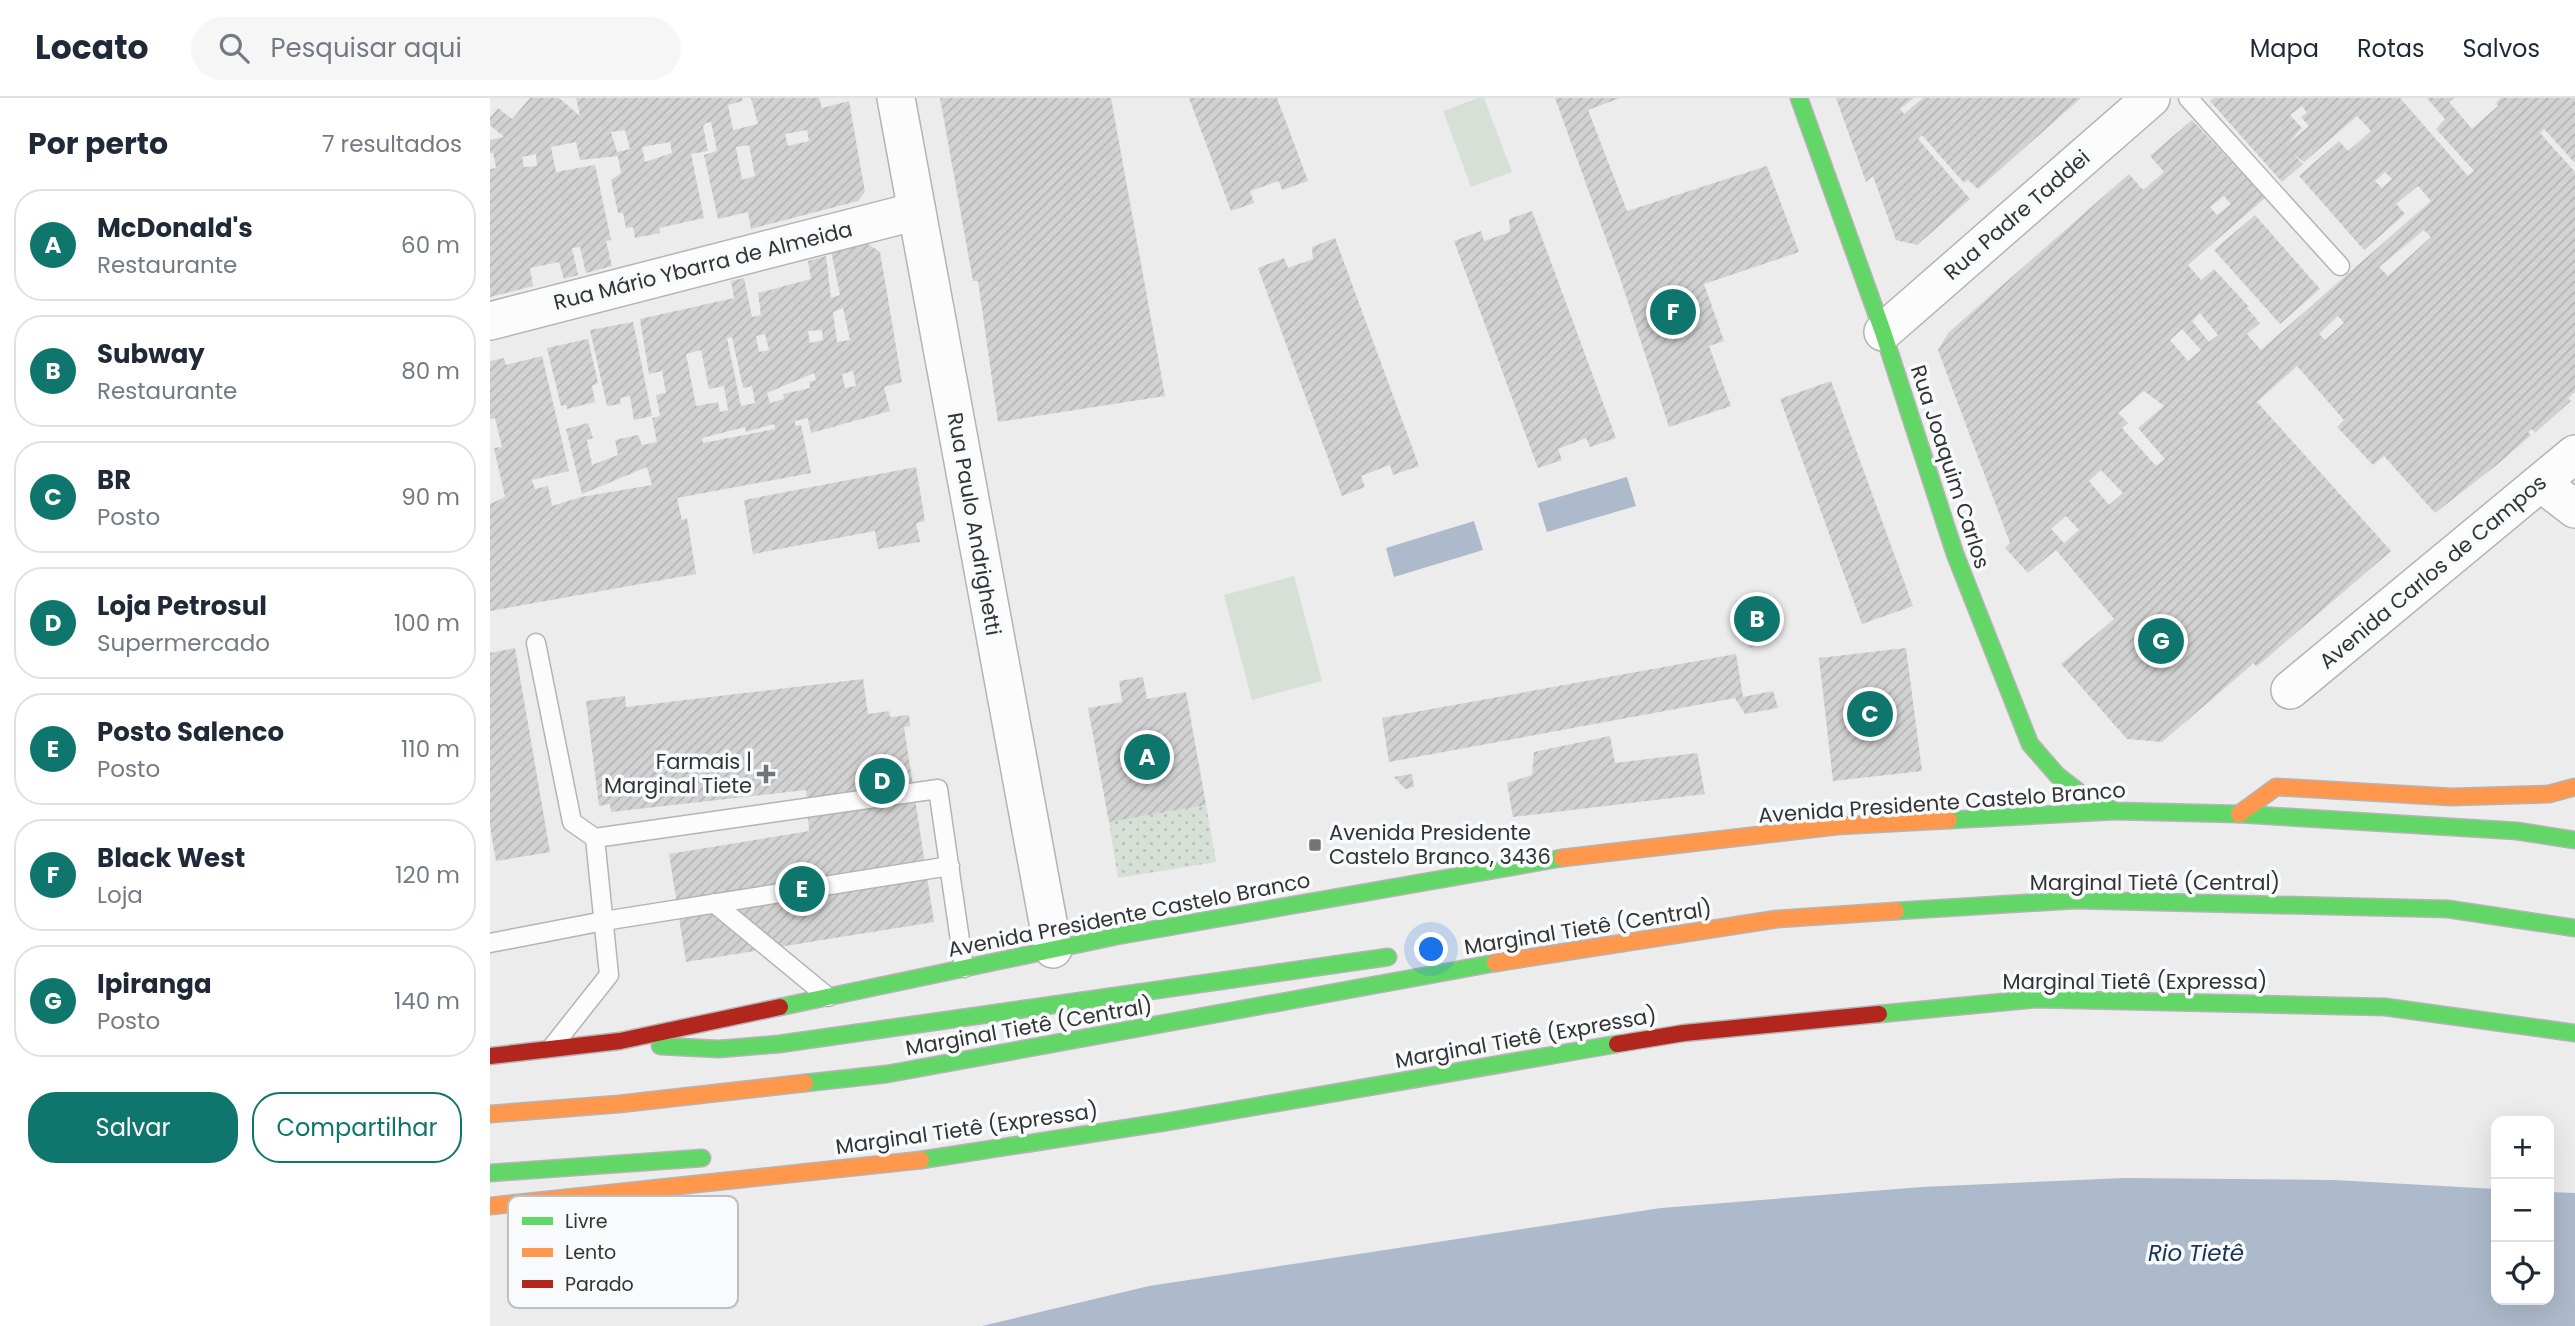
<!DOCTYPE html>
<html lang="pt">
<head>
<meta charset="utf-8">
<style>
  body { margin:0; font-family:Poppins,sans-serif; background:#f6f6f7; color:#1f2937 }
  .controls { position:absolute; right:21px; bottom:21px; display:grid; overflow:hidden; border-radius:14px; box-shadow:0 7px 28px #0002 }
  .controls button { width:63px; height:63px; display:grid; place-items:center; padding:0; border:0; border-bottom:2px solid #e0e1e3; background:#fff; color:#1f2937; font:35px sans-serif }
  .you { position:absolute; left:942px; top:852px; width:24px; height:24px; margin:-18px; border:5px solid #fff; border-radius:50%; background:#1a73e8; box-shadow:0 0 0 10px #1a73e833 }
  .badge { display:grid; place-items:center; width:46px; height:46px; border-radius:50%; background:#0f766e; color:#fff; font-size:23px; font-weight:700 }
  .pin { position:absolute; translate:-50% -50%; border:4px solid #fff; box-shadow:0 2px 7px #0006 }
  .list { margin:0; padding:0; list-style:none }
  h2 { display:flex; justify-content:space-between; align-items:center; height:91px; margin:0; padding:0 28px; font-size:30px }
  h2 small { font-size:23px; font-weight:400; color:#747a83 }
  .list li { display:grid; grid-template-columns:46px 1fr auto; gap:21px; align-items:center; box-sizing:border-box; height:112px; margin:0 14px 14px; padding:0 14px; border:2px solid #e0e1e3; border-radius:28px }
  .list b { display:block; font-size:26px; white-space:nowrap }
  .list p { margin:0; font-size:23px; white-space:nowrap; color:#747a83 }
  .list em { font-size:23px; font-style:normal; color:#747a83 }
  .actions { display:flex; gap:14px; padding:21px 28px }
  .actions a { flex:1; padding:16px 0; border:2px solid #0f766e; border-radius:28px; text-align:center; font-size:24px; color:#0f766e }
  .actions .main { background:#0f766e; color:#fff }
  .icon { flex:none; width:38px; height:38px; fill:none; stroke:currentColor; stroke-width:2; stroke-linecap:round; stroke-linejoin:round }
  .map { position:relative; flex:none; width:2085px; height:1228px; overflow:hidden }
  header { display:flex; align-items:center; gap:42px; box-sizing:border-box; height:98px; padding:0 35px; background:#fff; border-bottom:2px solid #e0e1e3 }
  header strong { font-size:33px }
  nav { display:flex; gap:38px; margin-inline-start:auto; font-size:24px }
  .search { width:490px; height:63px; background:#f6f6f7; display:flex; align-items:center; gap:18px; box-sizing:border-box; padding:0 24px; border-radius:38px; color:#747a83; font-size:26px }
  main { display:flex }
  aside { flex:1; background:#fff }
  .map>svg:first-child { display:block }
</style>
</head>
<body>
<header>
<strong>Locato</strong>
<div class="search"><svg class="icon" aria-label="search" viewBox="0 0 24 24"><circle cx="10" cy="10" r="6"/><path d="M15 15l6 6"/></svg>Pesquisar aqui</div>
<nav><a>Mapa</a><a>Rotas</a><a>Salvos</a></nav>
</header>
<main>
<aside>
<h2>Por perto<small>7 resultados</small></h2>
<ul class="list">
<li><span class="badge">A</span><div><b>McDonald's</b><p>Restaurante</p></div><em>60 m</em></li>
<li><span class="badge">B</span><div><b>Subway</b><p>Restaurante</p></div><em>80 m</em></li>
<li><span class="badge">C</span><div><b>BR</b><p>Posto</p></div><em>90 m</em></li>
<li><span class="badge">D</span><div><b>Loja Petrosul</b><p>Supermercado</p></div><em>100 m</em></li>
<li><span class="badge">E</span><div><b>Posto Salenco</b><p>Posto</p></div><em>110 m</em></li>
<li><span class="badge">F</span><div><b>Black West</b><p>Loja</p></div><em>120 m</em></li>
<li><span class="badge">G</span><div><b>Ipiranga</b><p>Posto</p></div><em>140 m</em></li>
</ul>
<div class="actions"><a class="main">Salvar</a><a>Compartilhar</a></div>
</aside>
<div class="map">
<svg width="2085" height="1228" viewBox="0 0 2085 1228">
  <defs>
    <pattern id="garden-dots" width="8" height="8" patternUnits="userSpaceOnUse" patternTransform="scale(1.75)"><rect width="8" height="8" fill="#d6e0d7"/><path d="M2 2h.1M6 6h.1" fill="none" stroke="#b8c1b9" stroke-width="1.8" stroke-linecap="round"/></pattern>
    <pattern id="building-hatch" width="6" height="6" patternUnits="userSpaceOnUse" patternTransform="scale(1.75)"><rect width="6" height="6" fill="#d2d2d3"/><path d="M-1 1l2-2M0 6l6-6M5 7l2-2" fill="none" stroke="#b5b5b6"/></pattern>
  </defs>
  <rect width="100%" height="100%" fill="#ececed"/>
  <path fill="#d6e0d7" d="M988,0H994L1022,74L981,89L953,13Z
    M804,478L832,583L762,602L734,497Z"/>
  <path fill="url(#garden-dots)" d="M716,707L726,764L628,780L619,724Z"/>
  <path fill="#adbacb" d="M1137,379L1146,408L1057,434L1048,405Z
    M984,423L993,452L904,479L896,450Z
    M1635,1080L1844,1082L2006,1091V1202H2059V1094L2085,1095V1228H492L659,1188L1171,1110L1432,1089Z"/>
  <path fill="url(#building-hatch)" fill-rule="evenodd" d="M40,0H69L90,18L86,0H252L253,3L238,7L243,32L268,26L261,0H329L332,10L359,3L375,94L368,103L261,131L258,114L228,121L214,57L227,53L221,24L216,25L213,28L218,53L201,56L214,120L169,130L170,135L145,140L143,129L136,130L133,115H128L121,82L131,75L128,58L90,62L86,44L61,49L66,74L105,67L121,142L116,143L122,168L96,175L90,149L82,150L88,177L74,181L69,164L40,170L43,188L0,199V71L6,70L3,55H0V42L14,39L0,27V20L8,10L22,21ZM135,32L140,51L127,54L121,34ZM317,32L319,43L298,48L295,36ZM180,44L182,55L155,64L152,49ZM259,47L265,78L252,82L246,49ZM46,56L47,68L34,69L32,59Z
    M450,0H621L675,298L508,324L488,183H483Z
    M699,0H787L818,83L792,92L789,83L760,93L764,105L741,113Z
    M1065,0H1130L1098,12L1137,113L1277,68L1309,154L1214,186L1234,243L1219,248L1241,308L1179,329L1129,177Z
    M1346,0H1424L1410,11L1414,16L1433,0H1591L1488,91L1478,82L1474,85L1432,37L1428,41L1480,101L1427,147L1406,142L1383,78L1376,84Z
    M1724,0H1910L1978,78L1984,73L1946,31L1955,21L1937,0H1964L1959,4L1982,31L2008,8L2006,5L2011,0H2085V65L2054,31L2050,35L2085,74V294L2078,300L2081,303L2045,335L2042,331L2038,334L2041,337L2008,366L1945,415L1894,358L1883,367L1847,329L1854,322L1807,268L1767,304L1901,453L1778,559L1766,569L1764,565L1672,644L1637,641L1571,566L1624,521L1566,452L1538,475L1515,450L1520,445L1448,252L1458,235L1639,76L1653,92L1674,74L1660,58L1702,22L1775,100L1698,167L1711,182L1724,171L1759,209L1757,210L1770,225L1757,236L1771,252L1941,103L1928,88L1906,106L1915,116L1874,152L1809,78L1849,43L1858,53L1881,33L1867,18L1814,64L1803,56L1813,66L1792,84L1720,3ZM1812,8L1817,15L1811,19L1819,28L1797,46L1812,30L1800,17ZM1895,74L1902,81L1892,90L1885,83ZM1734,98L1741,106L1727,117L1720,109ZM1934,132L1941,139L1898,178L1889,169ZM1710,215L1728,237L1719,244L1702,223ZM1848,218L1854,225L1835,242L1829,236ZM1692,231L1711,252L1698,263L1680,242ZM1654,293L1674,308L1648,330L1675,361L1666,368L1632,330L1638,325L1628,315ZM1611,372L1633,395L1619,407L1599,383ZM1576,418L1589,432L1574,445L1561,431Z
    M1042,113L1126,340L1100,349L1096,340L1068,351L1072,362L1048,370L964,143L991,133L994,143L1020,134L1019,121Z
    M1765,117L1830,191L1790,226L1724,152Z
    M845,140L929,368L903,377L900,367L871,378L875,389L852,398L768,170L794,160L798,170L823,161L822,149Z
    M376,145L390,154L412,284L394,289L400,313L321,335L318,320L305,323V328L311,327L321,375L187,400L192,422L197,420L206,476L0,513V406L15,399L4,350L12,349L5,320L0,321V263L14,260L16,267L52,258L79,373L42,382L45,391L58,388L62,408L91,399L162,387L157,369L92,396L76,331L98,325L103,340L97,342L102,367L128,357L125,342L148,337L152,347L167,344L162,320L170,318L166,297L176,295L172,273L159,276L150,221L244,200L241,183L254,180L262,219L271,217L268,195L321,181L318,163L336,158L341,200L350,197L341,153ZM353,210L360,242L347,244L343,214ZM332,232L333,242L320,245L318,233ZM275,236L279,252L269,254L266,238ZM242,239L253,290L262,288L265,305L251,308L237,240ZM211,252L219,291L234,288L238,312L230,314L228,304L206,308L196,256ZM363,273L366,288L355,290L352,276ZM324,275L326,282L319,284L320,290L293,296L294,301L280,305L277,295ZM284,326L285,331L213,345L212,340L255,329L256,334Z
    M143,224L162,318L144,322L140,298L130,300L131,306L117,308L100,232Z
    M98,241L108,285L102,288L105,304L77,311L76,307L71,308L57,250Z
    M1341,283L1423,508L1372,526L1290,301Z
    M426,369L435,423L426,425L430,444L388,451L385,433L263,456L254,402Z
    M1274,494L1288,538L1260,550L1245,503Z
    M25,550L60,754L6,763L0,728V555Z
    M1416,550L1432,673L1343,683L1329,560Z
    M1246,556L1253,599L1283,593L1288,610L1255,616L1245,600L899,664L892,620Z
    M653,579L657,601L696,594L716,707L619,724L598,610L632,604L629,583Z
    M373,581L378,616L399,613L400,619L419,617L420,628L414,629L444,824L196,864L179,756L319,733L316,692L121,714L120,706L109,708L96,603L135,598L136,609Z
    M1120,638L1125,665L1207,655L1215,696L1023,719L1017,685L1042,677L1044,654Z
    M922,676L924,689L915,691L904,679Z"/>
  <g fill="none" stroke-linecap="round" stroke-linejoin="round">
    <g stroke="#b4b4b4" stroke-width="21">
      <path id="lane" d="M1698,0L1850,168
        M46,545L82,724L105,740
        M224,805L338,899
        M0,845L114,823L460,768
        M62,949L119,877L105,740L448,691L474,870"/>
    </g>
    <g stroke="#b4b4b4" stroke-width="40">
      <path id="street" d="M406,0L563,851
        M0,223L427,113
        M1393,234L1661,0
        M2051,385L2085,411
        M1800,592L2085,356"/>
    </g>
    <g stroke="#b4b4b4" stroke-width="19">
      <path id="fast" d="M1309,0L1393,234L1465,456L1540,646L1567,677L1594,698L1625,713
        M1459,722L1625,713L1749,716L2027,733L2085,742
        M1406,813L1586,802L1958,811L2085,830
        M290,909L627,838L1072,760
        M1389,916L1545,901L1895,909L2085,935
        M170,948L229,951L289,946L898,859
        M315,985L397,976L1005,865
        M431,1062L676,1024L1127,946
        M0,1075L212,1060"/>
    </g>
    <g stroke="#b4b4b4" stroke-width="19">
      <path id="slow" d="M1749,716L1786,689L1962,699L2059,696L2085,689
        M1072,760L1347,728L1459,722
        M1005,865L1287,821L1406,813
        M0,1016L129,1006L315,985
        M0,1108L431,1062"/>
    </g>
    <g stroke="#b4b4b4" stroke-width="19">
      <path id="jam" d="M1127,946L1194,935L1389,916
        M0,958L130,943L290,909"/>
    </g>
    <use href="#lane" stroke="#fcfcfc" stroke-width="18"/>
    <use href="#street" stroke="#fcfcfc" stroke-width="37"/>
    <use href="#fast" stroke="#63d668" stroke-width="16"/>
    <use href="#slow" stroke="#ff974d" stroke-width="16"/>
    <use href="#jam" stroke="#b3261e" stroke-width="16"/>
  </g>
  <g fill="#747475" stroke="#f8fafb" stroke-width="2.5">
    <path d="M272.5 665.5h7v7h7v7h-7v7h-7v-7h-7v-7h7z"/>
    <rect x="818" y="740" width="14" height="14" rx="3.5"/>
  </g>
  <g text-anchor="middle" stroke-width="7" stroke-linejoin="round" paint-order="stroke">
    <g font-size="21" fill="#343435" stroke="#f8fafb">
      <text transform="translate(1527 117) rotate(-41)" y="7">Rua Padre Taddei</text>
      <text transform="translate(213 168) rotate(-14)" y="7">Rua Mário Ybarra de Almeida</text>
      <text transform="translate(1460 369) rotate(72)" y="7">Rua Joaquim Carlos</text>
      <text transform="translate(484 426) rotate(80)" y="7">Rua Paulo Andrighetti</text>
      <text transform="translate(1943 474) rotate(-40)" y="7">Avenida Carlos de Campos</text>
      <text transform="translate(1452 705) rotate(-4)" y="7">Avenida Presidente Castelo Branco</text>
      <text x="1665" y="792">Marginal Tietê (Central)</text>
      <text transform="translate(639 817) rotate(-11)" y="7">Avenida Presidente Castelo Branco</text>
      <text transform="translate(1098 830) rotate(-9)" y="7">Marginal Tietê (Central)</text>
      <text x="1645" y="891">Marginal Tietê (Expressa)</text>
      <text transform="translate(539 929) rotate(-10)" y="7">Marginal Tietê (Central)</text>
      <text transform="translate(1036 940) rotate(-10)" y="7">Marginal Tietê (Expressa)</text>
      <text transform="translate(477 1031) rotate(-8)" y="7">Marginal Tietê (Expressa)</text>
    </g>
    <g font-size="21" fill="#343435" stroke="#f8fafb" text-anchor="end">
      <text x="262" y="671">Farmais |<tspan x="262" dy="24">Marginal Tiete</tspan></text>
      <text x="839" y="742" text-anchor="start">Avenida Presidente<tspan x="839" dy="24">Castelo Branco, 3436</tspan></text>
    </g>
    <g font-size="23" font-style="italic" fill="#183456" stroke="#f8fafb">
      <text x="1706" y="1163">Rio Tietê</text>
    </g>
  </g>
  <rect x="18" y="1098" width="230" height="112" rx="10" fill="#f8fafb" stroke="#bdbfc0" stroke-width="2"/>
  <rect x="32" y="1119" width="31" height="8" fill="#63d668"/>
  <rect x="32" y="1150" width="31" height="9" fill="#ff974d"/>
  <rect x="32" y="1182" width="31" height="8" fill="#b3261e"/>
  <g font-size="19" fill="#343435">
    <text x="75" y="1130">Livre</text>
    <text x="75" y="1161">Lento</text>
    <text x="75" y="1193">Parado</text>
  </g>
</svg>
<div class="controls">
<button>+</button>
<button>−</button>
<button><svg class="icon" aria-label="locate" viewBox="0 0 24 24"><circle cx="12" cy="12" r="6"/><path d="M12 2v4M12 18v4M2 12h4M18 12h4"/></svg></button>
</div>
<div class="you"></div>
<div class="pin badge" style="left:657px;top:659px">A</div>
<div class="pin badge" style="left:1267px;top:521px">B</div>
<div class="pin badge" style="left:1380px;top:616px">C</div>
<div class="pin badge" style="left:392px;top:683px">D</div>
<div class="pin badge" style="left:312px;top:791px">E</div>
<div class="pin badge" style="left:1183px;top:214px">F</div>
<div class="pin badge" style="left:1671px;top:543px">G</div>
</div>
</main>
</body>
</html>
